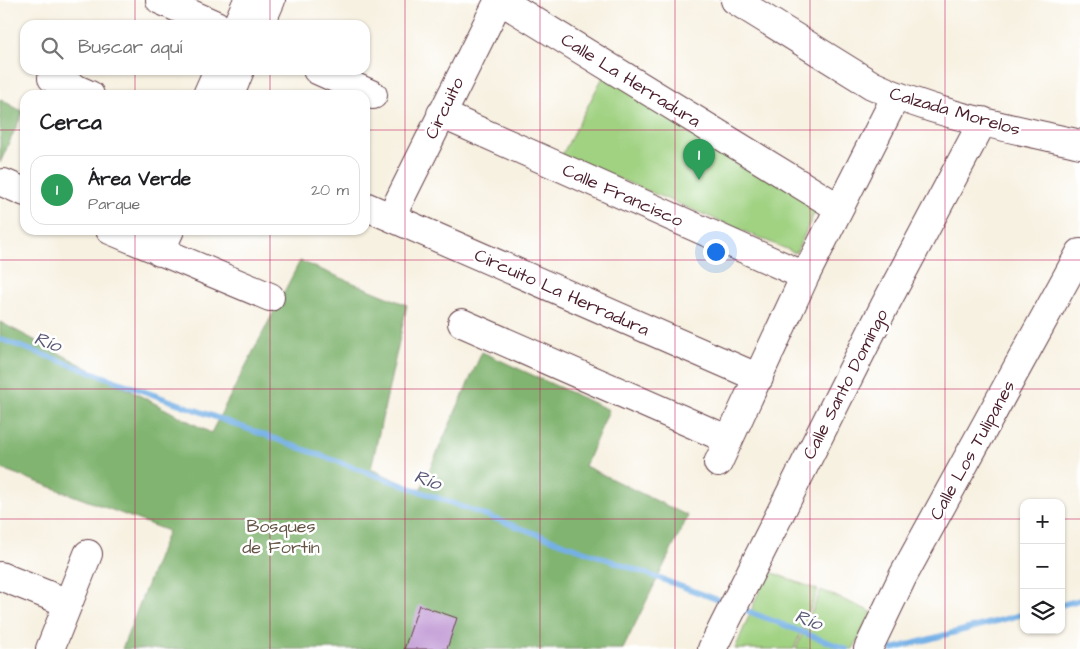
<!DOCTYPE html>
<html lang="es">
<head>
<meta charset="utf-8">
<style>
  body { margin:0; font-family:"Architects Daughter",sans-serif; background:#f6f6f6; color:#202124 }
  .controls { position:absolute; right:15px; bottom:15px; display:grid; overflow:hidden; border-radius:10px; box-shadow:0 1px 4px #0004 }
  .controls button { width:45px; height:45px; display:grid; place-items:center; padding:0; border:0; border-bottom:1px solid #e0e0e0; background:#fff; color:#202124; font:25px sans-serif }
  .you { position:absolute; left:715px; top:251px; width:18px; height:18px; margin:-12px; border:4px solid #fff; border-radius:50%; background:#1a73e8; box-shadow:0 0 0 8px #1a73e833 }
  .badge { display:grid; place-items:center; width:32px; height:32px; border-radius:50%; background:#1f6fb2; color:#fff; font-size:16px; font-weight:700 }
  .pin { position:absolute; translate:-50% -41px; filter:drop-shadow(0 1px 2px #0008) }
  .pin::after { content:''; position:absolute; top:26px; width:18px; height:15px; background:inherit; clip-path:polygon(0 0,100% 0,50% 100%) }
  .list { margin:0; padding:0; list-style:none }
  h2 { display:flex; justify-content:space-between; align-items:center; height:65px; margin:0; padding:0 20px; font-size:21px }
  h2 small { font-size:16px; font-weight:400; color:#757577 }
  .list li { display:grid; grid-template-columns:32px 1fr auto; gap:15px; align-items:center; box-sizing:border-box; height:70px; margin:0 10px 10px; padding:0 10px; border:1px solid #e0e0e0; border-radius:15px }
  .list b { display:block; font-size:19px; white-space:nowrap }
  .list p { margin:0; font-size:16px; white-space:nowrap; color:#757577 }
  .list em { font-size:16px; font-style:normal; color:#757577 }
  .icon { flex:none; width:28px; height:28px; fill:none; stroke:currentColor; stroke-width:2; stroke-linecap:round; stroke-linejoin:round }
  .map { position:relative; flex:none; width:1080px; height:649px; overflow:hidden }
  .search { position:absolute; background:#fff; box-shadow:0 1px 4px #0004; left:20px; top:20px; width:350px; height:55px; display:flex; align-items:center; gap:12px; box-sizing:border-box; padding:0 18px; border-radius:15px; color:#757577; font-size:19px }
  .panel { position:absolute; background:#fff; box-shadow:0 1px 4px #0004; left:20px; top:90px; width:350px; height:145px; border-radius:15px }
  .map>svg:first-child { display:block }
</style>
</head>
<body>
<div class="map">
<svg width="1080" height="649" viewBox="0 0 1080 649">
  <rect width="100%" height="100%" fill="#fff"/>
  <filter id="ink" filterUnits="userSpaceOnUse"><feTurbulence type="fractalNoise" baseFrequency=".02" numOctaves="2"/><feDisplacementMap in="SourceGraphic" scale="10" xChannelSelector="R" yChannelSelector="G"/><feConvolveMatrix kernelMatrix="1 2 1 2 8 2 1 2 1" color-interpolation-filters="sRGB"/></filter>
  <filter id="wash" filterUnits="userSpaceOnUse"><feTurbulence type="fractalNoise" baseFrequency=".0096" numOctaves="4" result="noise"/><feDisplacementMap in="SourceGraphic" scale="20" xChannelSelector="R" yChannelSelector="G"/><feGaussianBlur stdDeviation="1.12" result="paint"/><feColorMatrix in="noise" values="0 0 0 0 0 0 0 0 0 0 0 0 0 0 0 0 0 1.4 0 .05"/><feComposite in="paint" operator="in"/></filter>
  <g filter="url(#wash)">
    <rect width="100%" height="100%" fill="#f7f1e1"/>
    <path fill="#a0d282" stroke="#757856" d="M604,75L818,205L796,253L562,155Z
      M768,571L818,590L794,649H735Z
      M821,590L872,612L853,649H796Z"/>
    <path fill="#80b470" stroke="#656a4e" d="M0,99L23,112L0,163Z
      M300,261L407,305L371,469L420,491L482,352L609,410L585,466L688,516L623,649H122L168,531L0,468V322L211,433Z"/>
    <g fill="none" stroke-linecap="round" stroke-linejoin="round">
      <path stroke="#75b0e6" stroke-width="5.5" d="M0,339L727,603
        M1061,605L1080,600
        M740,608L846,649
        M892,649L1024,614"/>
    </g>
    <g id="blocks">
      <path fill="#c49fd7" d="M419,605L457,618L447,649H404Z"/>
    </g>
  </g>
  <g filter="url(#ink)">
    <use href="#blocks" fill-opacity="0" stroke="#643e46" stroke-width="1"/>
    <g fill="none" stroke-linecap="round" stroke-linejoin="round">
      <g stroke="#643e46" stroke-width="30">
        <path id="minor" d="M160,0L216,25
          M500,0L839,208
          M735,0L872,85C935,115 1012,128 1080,144
          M237,25L248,0
          M260,25L271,0
          M317,70L373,95
          M52,78L90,95
          M207,95L218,70
          M230,95L240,70
          M441,114L805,276
          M4,183L25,192
          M365,206L759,378
          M391,217L499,0
          M110,230L270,297
          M160,252L170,230
          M462,323L729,440
          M718,463L805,276L896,96
          M0,576L68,603
          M50,649L88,554
          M712,649L885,305L983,121
          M868,649L903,576L1080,253"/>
      </g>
      <use href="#minor" stroke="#fff" stroke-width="28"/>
    </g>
  </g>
  <path fill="none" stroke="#c2185b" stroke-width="1" stroke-opacity="0.55" d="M135,0V25M270,0V25M405,0V649M540,0V649M675,0V649M810,0V649M945,0V649M135,70V95M270,70V95M0,130H25M365,130H1080M135,230V649M270,230V649M0,260H1080M0,389H1080M0,519H1024M1061,519H1080"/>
  <g text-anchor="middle" stroke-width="5" stroke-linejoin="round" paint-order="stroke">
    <g font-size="18" fill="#4a1f2b" stroke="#fff">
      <text transform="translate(631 80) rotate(32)" y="6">Calle La Herradura</text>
      <text transform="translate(444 108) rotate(-64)" y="6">Circuito</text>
      <text transform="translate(955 111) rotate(16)" y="6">Calzada Morelos</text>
      <text transform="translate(623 195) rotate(24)" y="6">Calle Francisco</text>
      <text transform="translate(562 292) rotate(24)" y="6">Circuito La Herradura</text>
      <text transform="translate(845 384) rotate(-63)" y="6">Calle Santo Domingo</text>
      <text transform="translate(972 450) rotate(-61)" y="6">Calle Los Tulipanes</text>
    </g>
    <g font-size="18" fill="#645545" stroke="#fff">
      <text x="281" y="532">Bosques<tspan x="281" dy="21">de Fortín</tspan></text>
    </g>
    <g font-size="19" font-style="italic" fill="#5b5976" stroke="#fff">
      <text transform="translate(48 341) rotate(20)" y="7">Río</text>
      <text transform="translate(428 479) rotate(20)" y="7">Río</text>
      <text transform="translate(809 619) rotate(21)" y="7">Río</text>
    </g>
  </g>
</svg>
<div class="controls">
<button>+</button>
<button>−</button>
<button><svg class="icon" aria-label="layers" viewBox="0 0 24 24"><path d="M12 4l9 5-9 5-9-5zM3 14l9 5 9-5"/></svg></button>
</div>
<div class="you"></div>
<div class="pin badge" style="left:699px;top:180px;background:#2e9e5b">1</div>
<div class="search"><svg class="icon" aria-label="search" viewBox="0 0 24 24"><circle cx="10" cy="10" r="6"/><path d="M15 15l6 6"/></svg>Buscar aquí</div>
<section class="panel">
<h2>Cerca<small></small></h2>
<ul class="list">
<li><span class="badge" style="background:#2e9e5b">1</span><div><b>Área Verde</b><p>Parque</p></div><em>20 m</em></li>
</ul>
</section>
</div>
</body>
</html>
